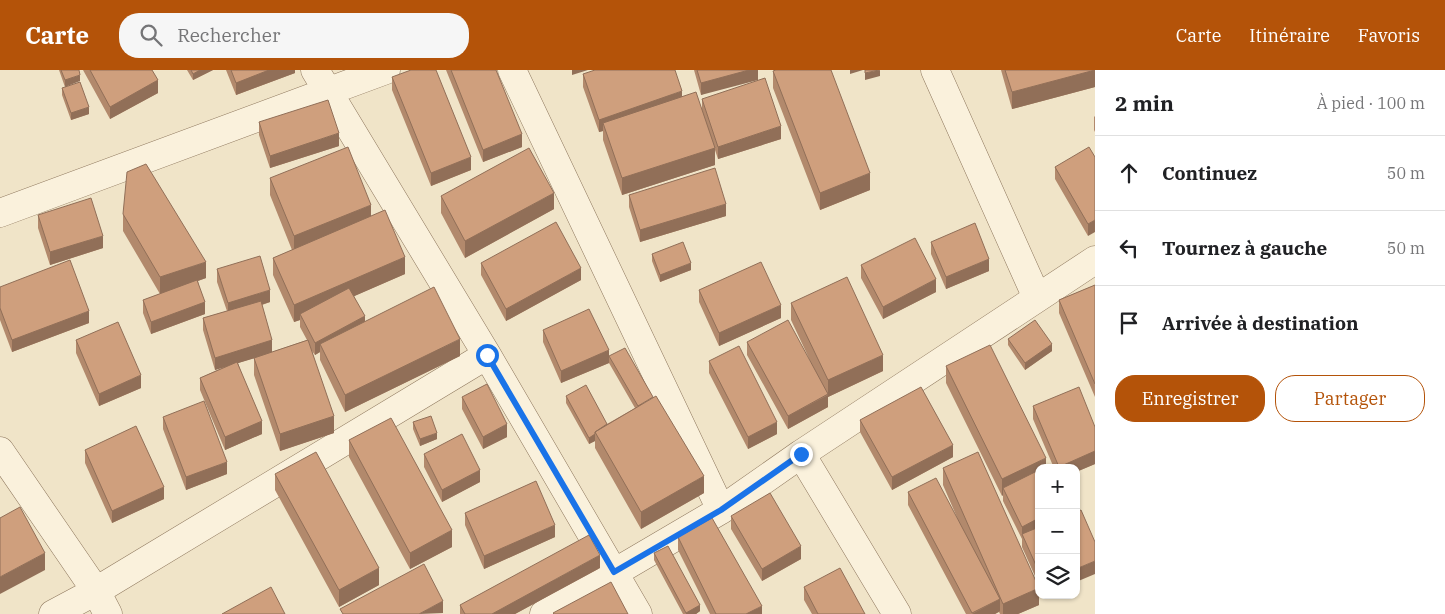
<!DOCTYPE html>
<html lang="fr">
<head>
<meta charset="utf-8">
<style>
  body { margin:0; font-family:"IBM Plex Serif",serif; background:#f6f6f6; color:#202124 }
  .controls { position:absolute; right:15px; bottom:15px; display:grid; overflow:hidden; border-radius:10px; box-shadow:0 1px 4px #0004 }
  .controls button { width:45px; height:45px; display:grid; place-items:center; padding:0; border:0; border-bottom:1px solid #e0e0e0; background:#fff; color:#202124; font:25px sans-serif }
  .stop { position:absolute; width:15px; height:15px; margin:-11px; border:4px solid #1a73e8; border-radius:50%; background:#fff }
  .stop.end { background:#1a73e8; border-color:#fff; box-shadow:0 1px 5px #0008 }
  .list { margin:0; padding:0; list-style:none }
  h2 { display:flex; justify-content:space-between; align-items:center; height:65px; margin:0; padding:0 20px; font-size:21px }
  h2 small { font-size:16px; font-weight:400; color:#757577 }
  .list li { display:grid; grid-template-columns:32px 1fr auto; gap:15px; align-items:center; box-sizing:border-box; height:75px; padding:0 20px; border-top:1px solid #e0e0e0 }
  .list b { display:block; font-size:19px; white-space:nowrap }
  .list em { font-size:16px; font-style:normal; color:#757577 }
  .actions { display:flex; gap:10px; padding:15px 20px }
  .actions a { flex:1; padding:11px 0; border:1px solid #b45309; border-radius:20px; text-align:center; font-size:18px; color:#b45309 }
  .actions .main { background:#b45309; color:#fff }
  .icon { flex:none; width:28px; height:28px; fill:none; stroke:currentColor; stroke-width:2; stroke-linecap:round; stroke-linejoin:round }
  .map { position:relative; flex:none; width:1095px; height:544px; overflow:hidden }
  header { display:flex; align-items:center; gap:30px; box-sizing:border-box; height:70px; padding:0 25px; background:#b45309; color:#fff }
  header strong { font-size:24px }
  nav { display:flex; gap:28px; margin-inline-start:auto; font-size:18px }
  .search { width:350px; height:45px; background:#f6f6f6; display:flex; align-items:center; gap:12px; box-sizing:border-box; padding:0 18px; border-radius:20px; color:#757577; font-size:19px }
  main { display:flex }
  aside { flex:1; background:#fff }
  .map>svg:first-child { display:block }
</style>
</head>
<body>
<header>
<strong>Carte</strong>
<div class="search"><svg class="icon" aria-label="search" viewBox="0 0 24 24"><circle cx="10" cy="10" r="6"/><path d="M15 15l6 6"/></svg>Rechercher</div>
<nav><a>Carte</a><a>Itinéraire</a><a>Favoris</a></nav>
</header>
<main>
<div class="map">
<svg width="1095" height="544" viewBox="0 0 1095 544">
  <rect width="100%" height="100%" fill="#f0e4c8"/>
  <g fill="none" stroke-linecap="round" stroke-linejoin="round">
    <g stroke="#8d765c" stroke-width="29">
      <path id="minor" d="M315,0L487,285L638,544
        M512,0L721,440
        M935,0L1037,228
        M0,143L386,0
        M0,381L96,521L108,544
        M801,384L897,544
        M53,544L96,521L487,285
        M544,544L721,440L801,384L1095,190"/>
    </g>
    <use href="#minor" stroke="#faf1dc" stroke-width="28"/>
  </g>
  <path fill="#b2896c" d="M59,0H79L65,17Z
    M83,0H152L158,23L110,49Z
    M187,0H213L193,10Z
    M226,0H295V3L236,25Z
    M446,0H496L522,77L483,92Z
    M694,0H758L701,25Z
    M1001,0H1095V17L1012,39Z
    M773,1L870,120L820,140L773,18Z
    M583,4L682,26L702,39V29L781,69L718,89L715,80V95L622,125L603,70V61L599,62L583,17Z
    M392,7L471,100L431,116L392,20Z
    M62,18L89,44L71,50L62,25Z
    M1095,46V62L1094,60V47Z
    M259,52L339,76L270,98L259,65Z
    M1095,87L1088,166L1055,109V97Z
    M270,108L371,146L405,204L354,226L365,251L460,286L345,342L320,290V282L315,285L312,281L334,363L280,381L254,305V288L238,293L262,364L225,380L200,320V308L224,297L215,300L203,260V248L227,241L217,212V199L270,232L262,235L272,282L307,270L300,257V250L294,252L273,205V188L292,180L270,125Z
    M629,125L726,146L640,172L629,137Z
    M441,126L554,139L465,188L441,143Z
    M123,144L206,208L198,211L205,244L151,264L143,243V230L160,224L123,161Z
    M38,145L103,178L50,195L38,158Z
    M931,172L989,201L946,219L931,184Z
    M652,184L691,200L660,212L652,191Z
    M481,193L581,210L506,251L481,205Z
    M861,195L936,222L883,249L861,208Z
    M1095,215V327L1059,243V230Z
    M0,217L89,253L12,282L0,250Z
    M699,220L781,248L719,276L699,232Z
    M791,233L883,301L828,327V337L788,359L747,285V272L814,299L791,250Z
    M543,260L609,286L704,423L641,459L595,378V371L589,374L566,333V326L607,354L635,338L609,293L561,313L543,272Z
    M1008,269L1052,281L1025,300L1008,275Z
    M76,270L141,318L99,336L76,283Z
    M709,291L777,364L748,379L709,303Z
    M946,296L1046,396L1050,398H1039V515L1022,477V469L1003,431V425L1002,426L946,313Z
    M462,327L507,367L483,379L462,339Z
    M1033,336L1095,357V394L1076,402V398H1054L1033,349Z
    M163,347L227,404L186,420L163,359Z
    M860,350L953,387L892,420L860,362Z
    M413,352L437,369L420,376L413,359Z
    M349,370L452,477L410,499L349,387Z
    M85,380L164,429L112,453L85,393Z
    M424,384L480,412L442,432L424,397Z
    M943,398L1039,535L1018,544H1000L999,542L995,544H966L908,435V422L959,452L943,415Z
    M275,404L379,515L339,537L275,420Z
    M465,443L555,467L484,499L465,455Z
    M731,446L801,489L762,511L731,459Z
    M678,467L762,544H710L678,480Z
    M654,483L700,541L696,544H683L654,490Z
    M600,498L515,544H460V535Z
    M804,517L865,544H812L804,530Z"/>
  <path fill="#916f58" d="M200,0H213L193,10V4Z
    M269,0H295V3L236,25V13Z
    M572,0H588L572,5Z
    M749,0H758V10L701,25V13Z
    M850,0H863L850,4Z
    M880,0V6L865,10V3Z
    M1095,0V17L1012,39V22Z
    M80,5V11L65,17V10Z
    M158,10V23L110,49V37Z
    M682,21V33L603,53V61L599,62V50Z
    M89,37V44L71,50V43Z
    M781,56V69L718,89V77Z
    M339,63V76L270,98V86Z
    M522,64V77L483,92V80Z
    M715,78V95L622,125V108Z
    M471,87V100L431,116V103Z
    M870,103V120L820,140V123Z
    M554,123V139L465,188V171Z
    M726,134V146L640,172V160Z
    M371,135V152L294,183V166Z
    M1095,150V162L1088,166V154Z
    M103,166V178L50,195V182Z
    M405,187V204L302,249L300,244V250L294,252V235Z
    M989,189V201L946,219V207Z
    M206,192V208L160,224V207Z
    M691,193V200L660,212V205Z
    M581,198V210L506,251V239Z
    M936,209V222L883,249V237Z
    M270,220V232L228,245V233Z
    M205,232V244L151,264V252Z
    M781,235V248L719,276V263Z
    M89,241V253L12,282V270Z
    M365,246V258L320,274V282L315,285V273Z
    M460,269V286L345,342V325Z
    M272,270V283L215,300V288Z
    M1052,274V281L1025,300V293Z
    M609,280V293L561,313V301Z
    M883,285V301L828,327V337L788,359V346L828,325V310Z
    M141,305V318L99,336V324Z
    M334,346V363L280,381V364Z
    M262,351V364L225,380V367Z
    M777,352V364L748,379V367Z
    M507,354V367L483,379V367Z
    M437,363V369L420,376V369Z
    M595,364V371L589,374V368Z
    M953,375V387L892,420V407Z
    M1095,381V394L1076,402V398H1059V397Z
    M1046,388V398H1039V408L1003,418V425L1002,426V409Z
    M227,392V404L186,420V407Z
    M480,400V412L442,432V420Z
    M704,406V423L641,459V442Z
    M164,417V429L112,453V441Z
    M1039,448V461L1022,464V469V457Z
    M555,455V467L484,499V486Z
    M452,460V477L410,499V483Z
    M801,476V489L762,511V499Z
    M45,483V500L0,524V507Z
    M600,485V498L515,544H492Z
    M1095,491V504L1076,512V499Z
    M379,498V515L339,537V520Z
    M1039,518V535L1018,544H1003V534Z
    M1000,529V541L995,544H972Z
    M443,531V543L419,544Z
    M700,535V541L696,544H686V543Z
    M762,536V544H746Z"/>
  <path fill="#cf9f7d" stroke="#916f58" d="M61,0H79L80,5L65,10Z
    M90,0H152L158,10L110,37Z
    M191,0H200L193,4Z
    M231,0H269L236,13Z
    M411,0H436L471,87L431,103L392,7Z
    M451,0H496L522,64L483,80Z
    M595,0H675L682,21L599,50L583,4Z
    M697,0H749L701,13Z
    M776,0H831L870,103L820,123L773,1Z
    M865,0H879L865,3Z
    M1005,0H1095L1012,22Z
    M765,8L781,56L718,77L702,29Z
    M80,12L89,37L71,43L62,18Z
    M696,22L715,78L622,108L603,53Z
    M328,30L339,63L270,86L259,52Z
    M348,77L371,135L294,166L270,108Z
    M1089,77L1095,87V150L1088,154L1055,97Z
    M529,78L554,123L465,171L441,126Z
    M146,94L206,192L160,207L123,144L127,102Z
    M715,98L726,134L640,160L629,125Z
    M91,128L103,166L50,182L38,145Z
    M385,140L405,187L294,235L273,188Z
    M556,152L581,198L506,239L481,193Z
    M975,153L989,189L946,207L931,172Z
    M915,168L936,209L883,237L861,195Z
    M683,172L691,193L660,205L652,184Z
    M260,186L270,220L228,233L217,199Z
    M70,190L89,241L12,270L0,238V217Z
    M761,192L781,235L719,263L699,220Z
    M847,207L883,285L828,310L791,233Z
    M197,210L205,232L151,252L143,230Z
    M1095,215V314L1059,230Z
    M434,217L460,269L345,325L320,274Z
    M349,218L365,246L315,273L300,244Z
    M261,231L272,270L215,288L203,248Z
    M589,239L609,280L561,301L543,260Z
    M788,250L828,324L788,346L747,272Z
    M1035,250L1052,274L1025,293L1008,269Z
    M118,252L141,305L99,324L76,270Z
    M308,270L334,346L280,364L254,288Z
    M990,275L1046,388L1002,409L946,296Z
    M739,276L777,352L748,367L709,291Z
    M625,278L653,327L638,336L609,286Z
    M237,292L262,351L225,367L200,308Z
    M487,314L507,354L483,367L462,327Z
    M586,315L607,354L595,362V364L589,368L566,326Z
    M921,317L953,375L892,407L860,350Z
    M1079,317L1095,357V381L1059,397L1033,336Z
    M656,326L704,406L641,442L595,362Z
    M204,331L227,392L186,407L163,347Z
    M431,346L437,363L420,369L413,352Z
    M391,348L452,460L410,483L349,370Z
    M136,356L164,417L112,441L85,380Z
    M462,364L480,400L442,420L424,384Z
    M316,382L379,498L339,520L275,404Z
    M978,382L1039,518L1003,534L943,398Z
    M1049,395L1050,398H1043Z
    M1039,400V448L1022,457L1003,418Z
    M936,408L1000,529L972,543L908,422Z
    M536,411L555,455L484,486L465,443Z
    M770,423L801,476L762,499L731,446Z
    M20,437L45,483L0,507V448Z
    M1081,440L1095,472V491L1076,499V442Z
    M712,448L762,536L746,544H716L678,467Z
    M1039,457V502L1022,464Z
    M589,465L600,485L492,544H465L460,535Z
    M668,476L700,535L686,543L654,483Z
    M424,494L443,531L419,544H343L340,539Z
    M840,498L865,544H818L804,517Z
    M611,512L628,544H554L553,543Z
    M271,517L285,544H222Z"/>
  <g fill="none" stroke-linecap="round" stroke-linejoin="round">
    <path stroke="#1a73e8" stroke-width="6" d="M487,285L614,502L721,440L801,384"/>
  </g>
</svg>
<div class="controls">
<button>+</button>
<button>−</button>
<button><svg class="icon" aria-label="layers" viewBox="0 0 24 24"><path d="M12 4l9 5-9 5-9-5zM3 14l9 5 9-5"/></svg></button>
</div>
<div class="stop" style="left:487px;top:285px"></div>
<div class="stop end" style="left:801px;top:384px"></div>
</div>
<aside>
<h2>2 min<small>À pied · 100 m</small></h2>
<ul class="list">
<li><svg class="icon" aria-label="ahead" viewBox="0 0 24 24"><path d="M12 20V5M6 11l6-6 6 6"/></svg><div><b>Continuez</b></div><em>50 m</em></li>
<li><svg class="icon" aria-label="left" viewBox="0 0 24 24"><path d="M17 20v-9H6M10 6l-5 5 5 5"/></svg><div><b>Tournez à gauche</b></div><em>50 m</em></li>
<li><svg class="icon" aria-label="arrive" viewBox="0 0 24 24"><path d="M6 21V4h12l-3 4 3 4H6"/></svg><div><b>Arrivée à destination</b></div></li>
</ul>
<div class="actions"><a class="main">Enregistrer</a><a>Partager</a></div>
</aside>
</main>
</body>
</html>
